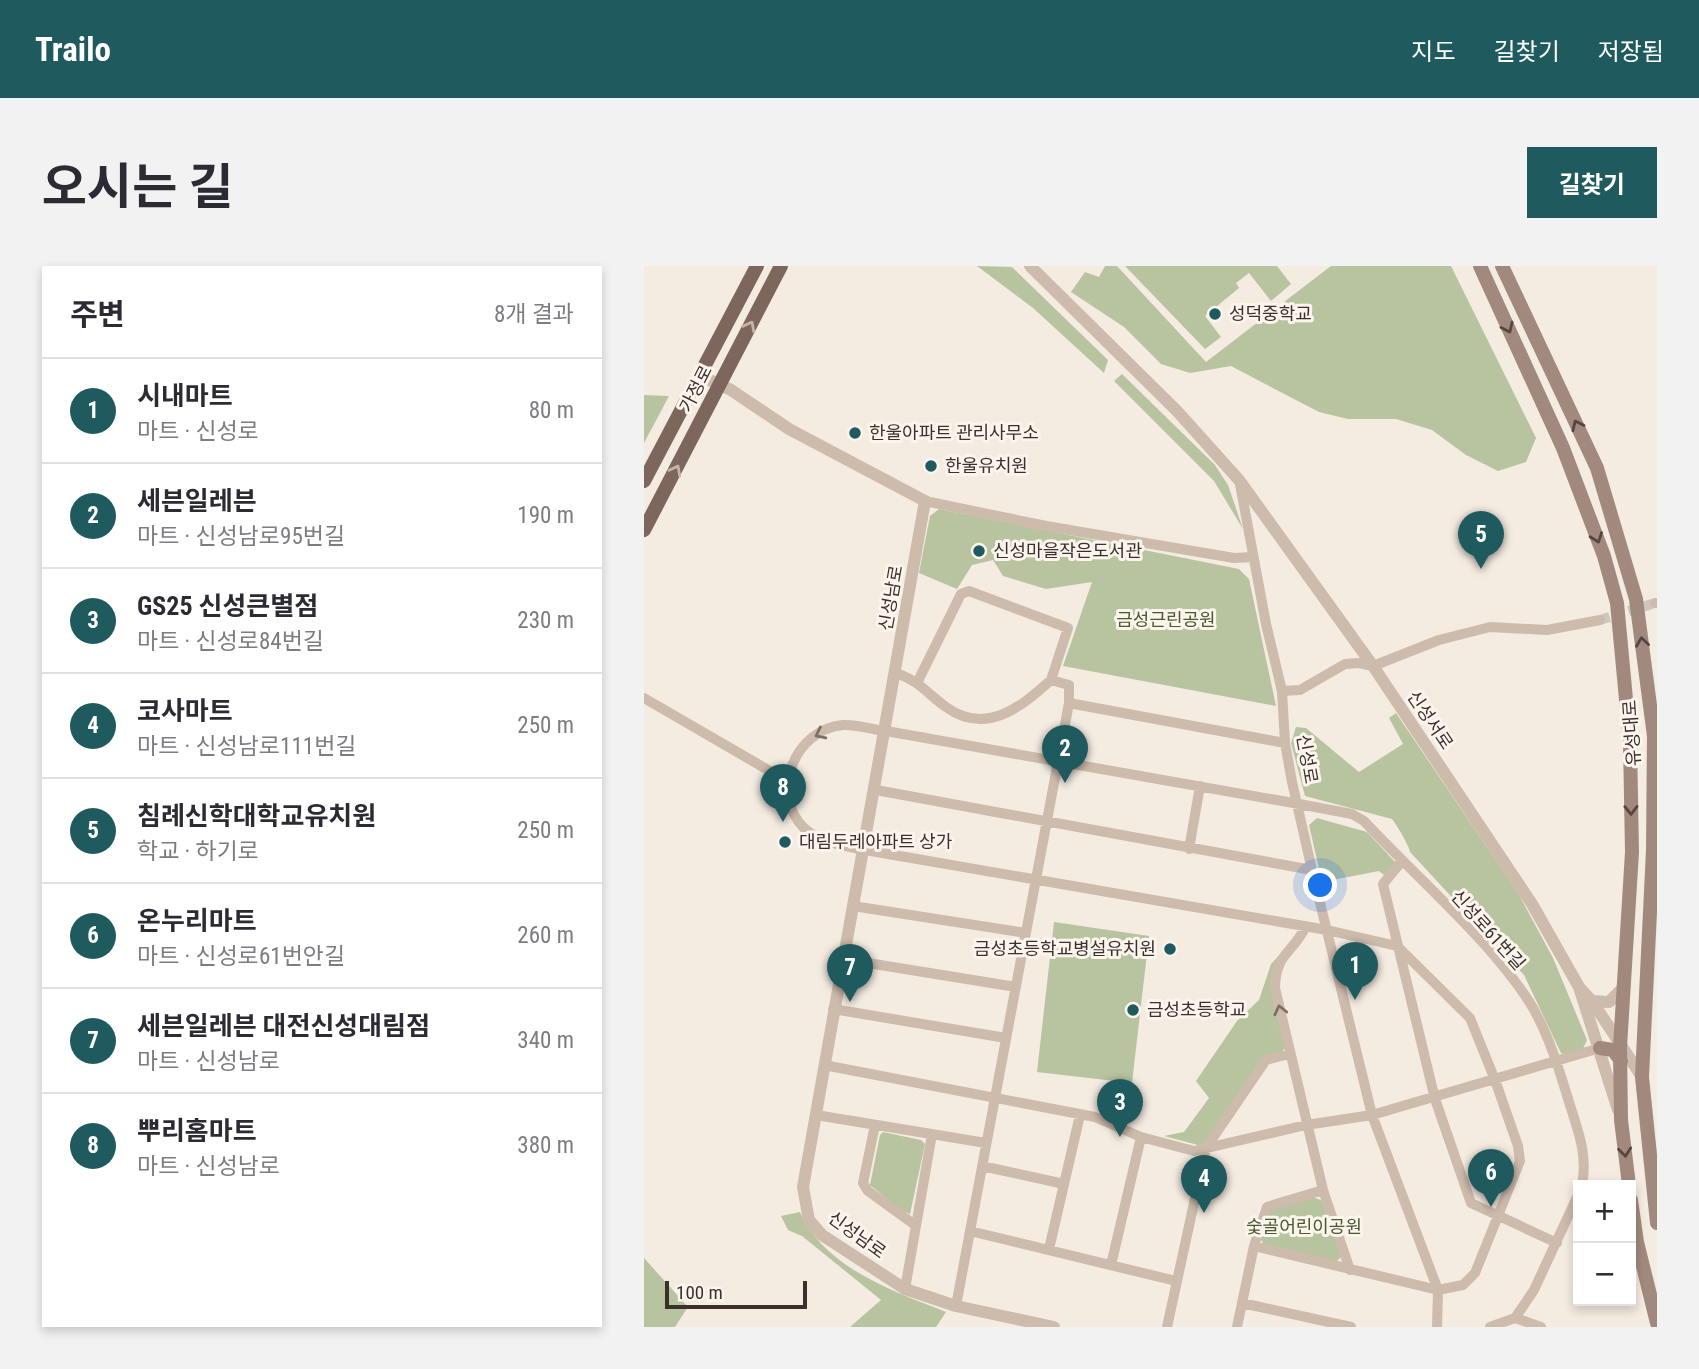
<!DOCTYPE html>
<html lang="ko">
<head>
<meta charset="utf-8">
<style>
  body { margin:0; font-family:"Roboto Condensed","Noto Sans KR",sans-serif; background:#f2f2f3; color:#2b2b33 }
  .controls { position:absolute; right:21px; bottom:21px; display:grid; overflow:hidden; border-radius:0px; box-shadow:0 4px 10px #0003 }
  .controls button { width:63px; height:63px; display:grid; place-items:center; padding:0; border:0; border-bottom:2px solid #e1e1e2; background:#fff; color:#2b2b33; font:35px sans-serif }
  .scale { position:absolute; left:21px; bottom:18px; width:142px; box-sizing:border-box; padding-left:7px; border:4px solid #3b302b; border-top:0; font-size:19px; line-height:24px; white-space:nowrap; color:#3b302b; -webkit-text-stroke:5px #fbf5ee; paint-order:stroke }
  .you { position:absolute; left:677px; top:620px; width:24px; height:24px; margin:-18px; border:5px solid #fff; border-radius:50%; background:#1a73e8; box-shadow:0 0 0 10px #1a73e833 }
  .badge { display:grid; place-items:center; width:46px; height:46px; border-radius:50%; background:#1f5a5e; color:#fff; font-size:23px; font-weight:700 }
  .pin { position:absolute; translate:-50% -58px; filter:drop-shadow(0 2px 4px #0008) }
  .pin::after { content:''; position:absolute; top:37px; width:24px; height:21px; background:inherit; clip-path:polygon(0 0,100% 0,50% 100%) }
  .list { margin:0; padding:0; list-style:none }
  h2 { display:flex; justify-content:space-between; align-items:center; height:91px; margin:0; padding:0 28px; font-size:30px }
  h2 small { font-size:23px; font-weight:400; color:#7c7c81 }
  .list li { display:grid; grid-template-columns:46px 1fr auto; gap:21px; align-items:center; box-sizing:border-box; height:105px; padding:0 28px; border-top:2px solid #e1e1e2 }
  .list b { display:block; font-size:26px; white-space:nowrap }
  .list p { margin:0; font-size:23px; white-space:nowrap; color:#7c7c81 }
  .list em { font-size:23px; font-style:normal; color:#7c7c81 }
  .map { position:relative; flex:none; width:1013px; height:1061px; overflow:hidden; border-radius:0px }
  header { display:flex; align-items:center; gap:42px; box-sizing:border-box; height:98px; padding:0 35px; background:#1f5a5e; color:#fff }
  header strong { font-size:33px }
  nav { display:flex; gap:38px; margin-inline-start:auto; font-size:24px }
  .intro { display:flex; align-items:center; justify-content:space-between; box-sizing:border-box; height:168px; padding:0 42px }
  h1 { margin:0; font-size:49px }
  .button { padding:18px 32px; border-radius:0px; background:#1f5a5e; color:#fff; font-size:24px; font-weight:700 }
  main { display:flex; gap:42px; padding:0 42px }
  aside { flex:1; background:#fff; border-radius:0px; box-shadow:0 4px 10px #0003 }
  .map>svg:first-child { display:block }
</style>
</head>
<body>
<header>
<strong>Trailo</strong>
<nav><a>지도</a><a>길찾기</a><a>저장됨</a></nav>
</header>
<div class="intro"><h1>오시는 길</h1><a class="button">길찾기</a></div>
<main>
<aside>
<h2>주변<small>8개 결과</small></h2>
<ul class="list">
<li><span class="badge">1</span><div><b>시내마트</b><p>마트 · 신성로</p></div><em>80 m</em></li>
<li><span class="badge">2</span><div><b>세븐일레븐</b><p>마트 · 신성남로95번길</p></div><em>190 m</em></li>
<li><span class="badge">3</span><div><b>GS25 신성큰별점</b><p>마트 · 신성로84번길</p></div><em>230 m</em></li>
<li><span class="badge">4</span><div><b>코사마트</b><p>마트 · 신성남로111번길</p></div><em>250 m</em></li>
<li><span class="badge">5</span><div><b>침례신학대학교유치원</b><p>학교 · 하기로</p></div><em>250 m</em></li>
<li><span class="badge">6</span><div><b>온누리마트</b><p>마트 · 신성로61번안길</p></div><em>260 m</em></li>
<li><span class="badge">7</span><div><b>세븐일레븐 대전신성대림점</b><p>마트 · 신성남로</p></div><em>340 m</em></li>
<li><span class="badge">8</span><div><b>뿌리홈마트</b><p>마트 · 신성남로</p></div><em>380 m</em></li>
</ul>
</aside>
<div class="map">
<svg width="1013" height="1061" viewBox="0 0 1013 1061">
  <rect width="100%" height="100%" fill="#f4ebe1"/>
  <path fill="#b8c4a0" d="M333,0L368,1L464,94L460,107L389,42Z
    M461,0H473L562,96L687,0H807L892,172L882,196L854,205L822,189L788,164L752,153H704L675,146L587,100L546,107L517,98L480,61L427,26L441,6L455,11Z
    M481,0H633L647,18L627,35L605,7L592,17L595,22L561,50L577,71L561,83Z
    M478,108L571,199L584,219L599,263L570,215L470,115Z
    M0,129L25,130L0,177Z
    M295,243L595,303L605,313L632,440L419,400L448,316L402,323L359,310L349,294L328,299L313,323L275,307L286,250Z
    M752,447L874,627L909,692L943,774L938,785L922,789L917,787L880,709L766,586C766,581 751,556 748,553L661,530L647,477L652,461L662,462L715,506L759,478L745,452Z
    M673,552L723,566L752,597L740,609L735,605L678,616L665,559Z
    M410,656L505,670L488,817L393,806Z
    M644,680L631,699L641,782L637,787L620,792L560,878L554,879L520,870L540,866L565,832L552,815L593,755L615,734L627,698Z
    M239,866L277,874L281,878L266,948L255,943L226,919L236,869Z
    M669,931L679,935L698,990L692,996L620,979L617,973L626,944Z
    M156,946C181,1002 249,1025 302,1046L292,1061H206L237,1034L158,970L144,964L137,950Z
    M0,992L44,1041L31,1061H0Z"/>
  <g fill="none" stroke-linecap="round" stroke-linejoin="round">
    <path stroke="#cfc6bd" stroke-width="10" stroke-dasharray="10 5" stroke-linecap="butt" d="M956,354L1011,337"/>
    <path stroke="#cdbbac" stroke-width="10" d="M596,218L622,358L638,425L641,477L648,516L668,604L728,849L794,1024L793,1061
      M281,235L402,260L590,292L608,291
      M1011,337H1013
      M252,407C277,416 281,426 302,441C342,470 377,441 407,414L425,419V437L641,477
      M274,415L317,328L325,325L424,362L407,414
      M638,425L656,424L701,398L715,397L729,400L795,374L846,361L903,364L956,354
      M0,432L131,508L145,511
      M232,524L668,604
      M545,583L556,520
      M758,595L739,618L791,833L827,937L913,977
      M209,640L382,667
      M662,660C648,689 632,686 631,722L679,924L706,1004
      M199,693L372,721
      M189,743L362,772
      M180,799L451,851L497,871L550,885L662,859L728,849L956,782
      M172,849L342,877
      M231,859L219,917L224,925L271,959
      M338,900L420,918
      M326,965L532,1015
      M610,980L794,1024L819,1019L831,1007L876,895L874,880L851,814L826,752L753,680L683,664L221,584C200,580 176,577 160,562C125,527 151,463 199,459C212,458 229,464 242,465L655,538L708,548L720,555C772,611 845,673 886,737C904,766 915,803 925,836C934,865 944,889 938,919
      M405,983L436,849
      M467,999L497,871
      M261,1023L288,868
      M598,1037L707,1061
      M312,1040L425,437
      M871,1052L897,1061
      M523,1061L562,882L622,794L645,788
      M593,1061L610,980L623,941L679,924
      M846,1061L871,1052L890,1024L934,929"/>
    <path stroke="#cdbbac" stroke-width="12" d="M386,0L533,145L595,214L729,400L888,638L935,721L948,735L998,811
      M55,109L87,124L145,163L281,235L159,921L165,954L178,969L261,1023L312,1040L410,1061
      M935,721L974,844
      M948,735L965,736L978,723"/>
    <path stroke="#a18a7d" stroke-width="14" d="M836,0L919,182L960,290L973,337L986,476L988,586L976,781L977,854L985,919
      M858,0L953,202L992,333L1010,470L1009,584L998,811L1013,957
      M956,782L969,784L977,795
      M987,934L993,976L1013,1057"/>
    <path stroke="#7d675c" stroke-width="14" d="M0,215L113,0
      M0,264L137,0"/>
  </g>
  <defs><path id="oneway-chevron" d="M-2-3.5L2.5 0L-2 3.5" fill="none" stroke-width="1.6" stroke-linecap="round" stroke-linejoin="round" transform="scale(1.75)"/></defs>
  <g stroke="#c2b5ac">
    <use href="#oneway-chevron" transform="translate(106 60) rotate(-63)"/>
    <use href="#oneway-chevron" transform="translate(32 204) rotate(-62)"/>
  </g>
  <g stroke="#544640">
    <use href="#oneway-chevron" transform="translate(864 62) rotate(65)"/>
    <use href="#oneway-chevron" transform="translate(933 159) rotate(-115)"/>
    <use href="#oneway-chevron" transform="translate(953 272) rotate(70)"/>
    <use href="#oneway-chevron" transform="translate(998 376) rotate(-98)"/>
    <use href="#oneway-chevron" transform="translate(987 544) rotate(89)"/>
    <use href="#oneway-chevron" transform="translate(981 886) rotate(84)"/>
  </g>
  <g stroke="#7d6f65">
    <use href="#oneway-chevron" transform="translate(176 468) rotate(154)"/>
    <use href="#oneway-chevron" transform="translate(636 744) rotate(-103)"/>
  </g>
  <g fill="#1f5a5e" stroke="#fbf5ee" stroke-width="2.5">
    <circle cx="571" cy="48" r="7"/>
    <circle cx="211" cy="167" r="7"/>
    <circle cx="287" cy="200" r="7"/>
    <circle cx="335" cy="285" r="7"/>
    <circle cx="141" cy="576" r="7"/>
    <circle cx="526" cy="683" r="7"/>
    <circle cx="489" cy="744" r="7"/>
  </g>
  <g text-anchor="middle" stroke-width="6" stroke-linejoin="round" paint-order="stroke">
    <g font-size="18" fill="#3b302b" stroke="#fbf5ee" text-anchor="start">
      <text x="585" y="54">성덕중학교</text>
      <text x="225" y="173">한울아파트 관리사무소</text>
      <text x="301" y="206">한울유치원</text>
      <text x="349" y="291">신성마을작은도서관</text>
      <text x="155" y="582">대림두레아파트 상가</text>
      <text x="512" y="689" text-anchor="end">금성초등학교병설유치원</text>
      <text x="503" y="750">금성초등학교</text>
    </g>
    <g font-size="18" fill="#3b302b" stroke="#fbf5ee">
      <text transform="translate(52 123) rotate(-63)" y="6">가정로</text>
      <text transform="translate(247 332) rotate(-80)" y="6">신성남로</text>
      <text transform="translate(786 454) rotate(56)" y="6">신성서로</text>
      <text transform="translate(988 467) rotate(-94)" y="6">유성대로</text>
      <text transform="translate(663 493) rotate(80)" y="6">신성로</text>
      <text transform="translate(844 664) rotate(48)" y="6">신성로61번길</text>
      <text transform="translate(213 969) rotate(36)" y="6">신성남로</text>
    </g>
    <g font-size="18" fill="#4a5a2e" stroke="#fbf5ee">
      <text x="522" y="360">금성근린공원</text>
      <text x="660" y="967">숯골어린이공원</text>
    </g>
  </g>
</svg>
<div class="controls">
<button>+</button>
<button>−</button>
</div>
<div class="scale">100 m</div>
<div class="you"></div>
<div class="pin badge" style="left:711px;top:734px">1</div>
<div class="pin badge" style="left:421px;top:517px">2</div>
<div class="pin badge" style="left:476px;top:871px">3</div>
<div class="pin badge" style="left:560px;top:947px">4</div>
<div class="pin badge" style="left:837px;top:303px">5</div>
<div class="pin badge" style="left:847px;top:941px">6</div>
<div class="pin badge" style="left:206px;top:736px">7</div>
<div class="pin badge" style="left:139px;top:556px">8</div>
</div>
</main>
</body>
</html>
